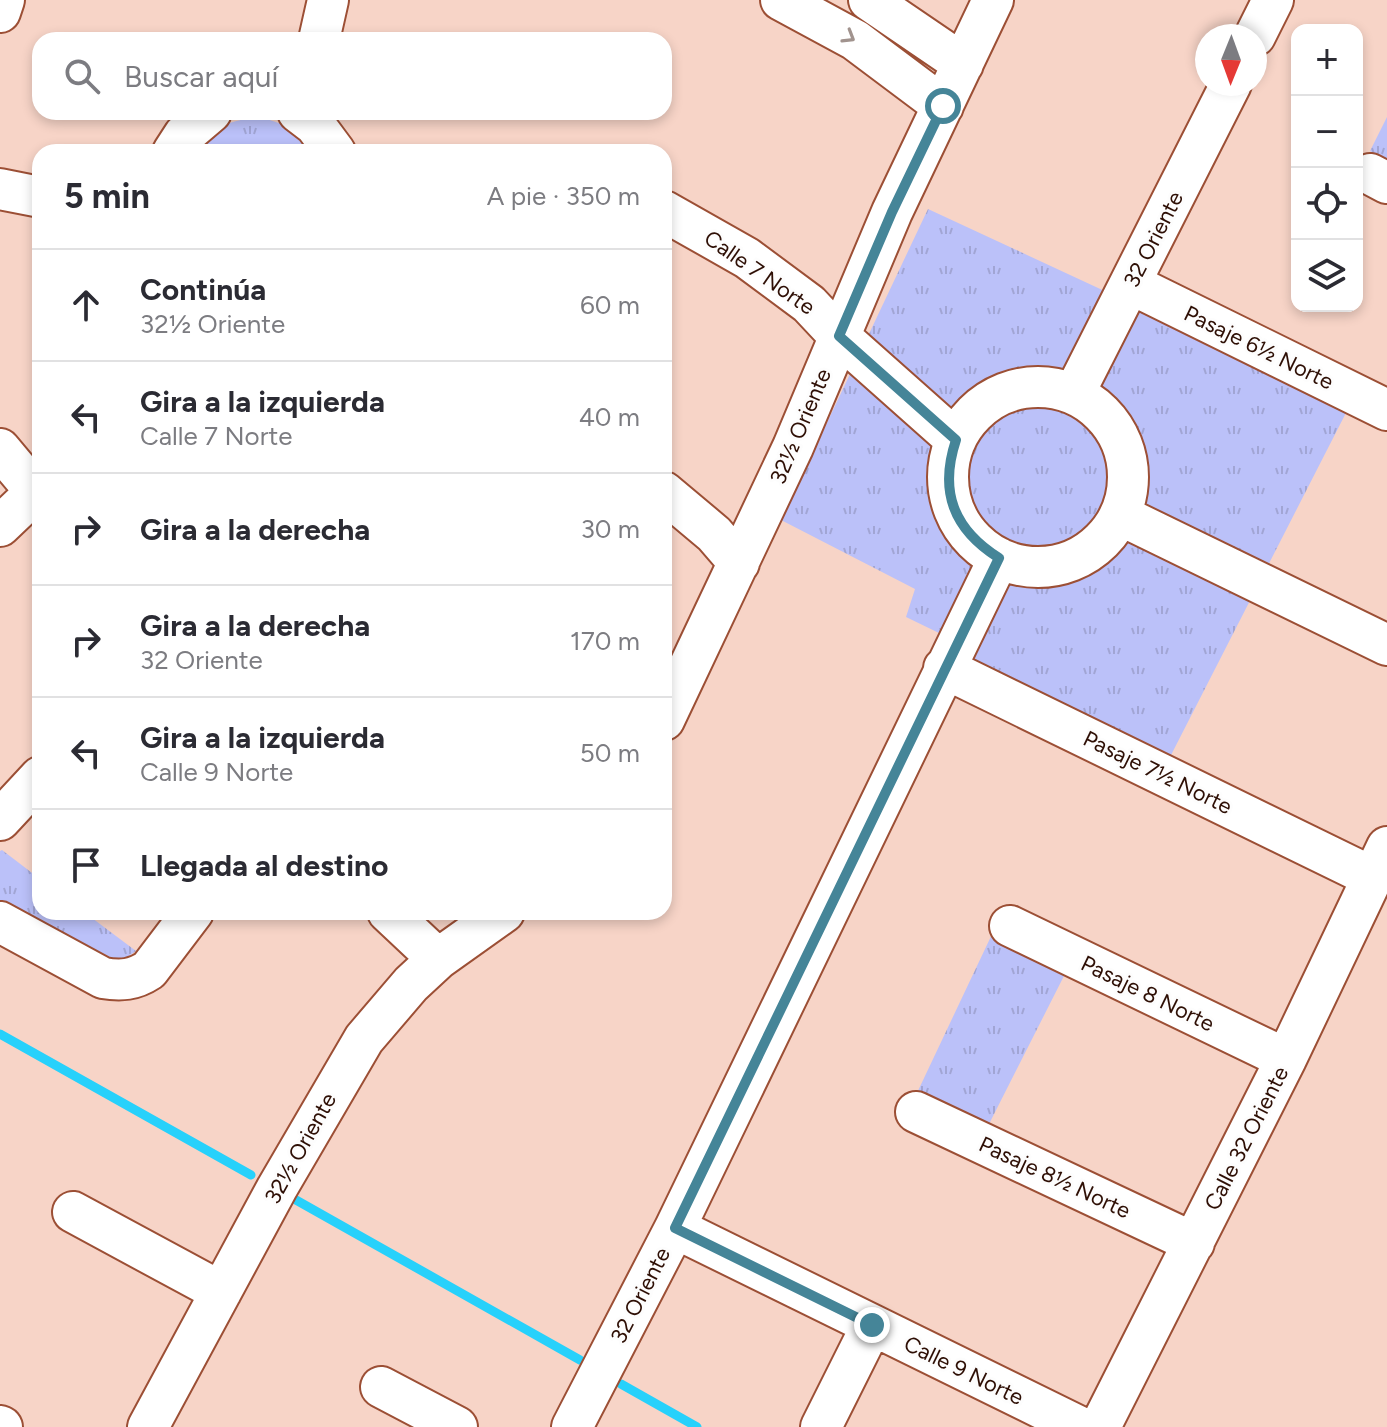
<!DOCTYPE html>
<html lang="es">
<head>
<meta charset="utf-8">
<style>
  body { margin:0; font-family:Figtree,sans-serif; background:#f2f2f3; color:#2b2b33 }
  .controls { position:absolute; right:24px; top:24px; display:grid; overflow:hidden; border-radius:16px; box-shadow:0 4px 12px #0003 }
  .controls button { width:72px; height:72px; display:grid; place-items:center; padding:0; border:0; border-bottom:2px solid #e1e1e2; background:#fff; color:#2b2b33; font:40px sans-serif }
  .compass { position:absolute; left:1195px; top:24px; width:72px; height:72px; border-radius:50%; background:#fff; box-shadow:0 4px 12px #0003; rotate:181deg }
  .stop { position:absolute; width:24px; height:24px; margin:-18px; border:6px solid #458598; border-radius:50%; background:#fff }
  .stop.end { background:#458598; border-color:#fff; box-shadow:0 2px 8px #0008 }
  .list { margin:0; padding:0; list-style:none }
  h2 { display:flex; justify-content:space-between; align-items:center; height:104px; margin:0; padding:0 32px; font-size:34px }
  h2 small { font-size:26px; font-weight:400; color:#7c7c81 }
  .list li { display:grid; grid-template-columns:52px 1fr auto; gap:24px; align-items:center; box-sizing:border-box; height:112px; padding:0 32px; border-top:2px solid #e1e1e2 }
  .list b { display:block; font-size:30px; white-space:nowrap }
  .list p { margin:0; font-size:26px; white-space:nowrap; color:#7c7c81 }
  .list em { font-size:26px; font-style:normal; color:#7c7c81 }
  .icon { flex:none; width:44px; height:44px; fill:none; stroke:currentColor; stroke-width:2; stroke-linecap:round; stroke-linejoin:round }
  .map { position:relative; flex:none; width:1387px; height:1427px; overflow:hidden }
  .search { position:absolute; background:#fff; box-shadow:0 4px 12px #0003; left:32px; top:32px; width:640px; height:88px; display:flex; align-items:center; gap:20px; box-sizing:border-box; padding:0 28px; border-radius:24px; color:#7c7c81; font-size:30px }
  .panel { position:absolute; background:#fff; box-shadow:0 4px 12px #0003; left:32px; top:144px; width:640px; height:776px; border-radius:24px }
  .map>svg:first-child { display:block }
</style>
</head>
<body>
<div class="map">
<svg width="1387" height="1427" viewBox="0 0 1387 1427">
  <defs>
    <pattern id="park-tufts" width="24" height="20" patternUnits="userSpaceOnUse" patternTransform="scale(2)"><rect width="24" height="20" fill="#bbc1f9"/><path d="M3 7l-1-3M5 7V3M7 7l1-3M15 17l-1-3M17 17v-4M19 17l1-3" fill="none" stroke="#a1a5d4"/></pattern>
  </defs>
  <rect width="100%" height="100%" fill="#f7d4c7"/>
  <path fill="url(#park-tufts)" d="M1387,117V160L1370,151Z
    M263,118C289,125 297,133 315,152H192C215,127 228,119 263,118Z
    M928,209L1350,405L1169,759L933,644L939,633L906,617L915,589L781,520Z
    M2,850L40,879V912H84L136,951L120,962L0,901V851Z
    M994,930L1068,968L987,1128L916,1095Z"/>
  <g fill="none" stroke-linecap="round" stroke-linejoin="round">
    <path stroke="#27d1fb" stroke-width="9" d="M0,1034L251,1175
      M296,1200L580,1360
      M621,1384L697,1427"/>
    <g stroke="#9c4f35" stroke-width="44">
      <path id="minor" d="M781,0L855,40L943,106
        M869,0L963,64
        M0,12L4,0
        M1255,36L1273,0
        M319,40L328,0
        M298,112L315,125L335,152
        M173,152L184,135L211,112
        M1370,174L1387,183
        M0,189L40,197
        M664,211L747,258L809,304L839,336L956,440
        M1131,284L1387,410
        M948 477a90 90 0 1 1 180 0a90 90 0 1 1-180 0Z
        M1076,395L1081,380L1231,84
        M0,449L36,492
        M664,492L714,534L739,563
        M1120,515L1387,645
        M0,526L40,488
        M944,668L1372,877
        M664,720L793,447L892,212L993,0
        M0,820L40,777
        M388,912L438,959
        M0,922L103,978C121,981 134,980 149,970L193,912
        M1010,926L1286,1059
        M916,1112L1194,1243
        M73,1212L221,1292
        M675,1228L1080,1427
        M381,1387L457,1427
        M0,1426L2,1427
        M148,1427L277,1188L364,1039L411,984L438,959L504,912
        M572,1427L675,1228L999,558
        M821,1427L872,1325
        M1100,1427L1286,1059L1387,847"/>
    </g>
    <use href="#minor" stroke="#fff" stroke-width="40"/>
  </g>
  <defs><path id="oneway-chevron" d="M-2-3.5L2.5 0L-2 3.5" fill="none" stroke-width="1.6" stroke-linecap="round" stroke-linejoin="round" transform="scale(2)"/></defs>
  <use stroke="#a1938e" href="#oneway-chevron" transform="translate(849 37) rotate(31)"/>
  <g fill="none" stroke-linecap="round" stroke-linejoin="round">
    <path stroke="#458598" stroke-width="10" d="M872,1325L675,1228L999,558C953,529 939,491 956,440L839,336L892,212L943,106"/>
  </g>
  <g text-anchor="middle" stroke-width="6" stroke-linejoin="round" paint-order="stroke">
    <g font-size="22" fill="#2e0f05" stroke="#fdfdfd">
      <text transform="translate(1153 239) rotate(-63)" y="8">32 Oriente</text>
      <text transform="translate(760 272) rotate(35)" y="8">Calle 7 Norte</text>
      <text transform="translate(1259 347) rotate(26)" y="8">Pasaje 6½ Norte</text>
      <text transform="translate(800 426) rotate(-67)" y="8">32½ Oriente</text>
      <text transform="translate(1158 772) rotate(26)" y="8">Pasaje 7½ Norte</text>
      <text transform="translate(1148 993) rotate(26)" y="8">Pasaje 8 Norte</text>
      <text transform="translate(1246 1138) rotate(-63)" y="8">Calle 32 Oriente</text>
      <text transform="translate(300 1148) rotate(-61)" y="8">32½ Oriente</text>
      <text transform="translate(1055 1177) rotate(25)" y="8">Pasaje 8½ Norte</text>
      <text transform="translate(640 1295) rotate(-63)" y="8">32 Oriente</text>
      <text transform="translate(964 1370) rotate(26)" y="8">Calle 9 Norte</text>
    </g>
  </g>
</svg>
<div class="controls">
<button>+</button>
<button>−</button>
<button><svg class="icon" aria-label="locate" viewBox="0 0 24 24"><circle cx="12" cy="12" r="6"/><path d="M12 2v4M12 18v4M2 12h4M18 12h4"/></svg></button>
<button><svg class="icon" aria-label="layers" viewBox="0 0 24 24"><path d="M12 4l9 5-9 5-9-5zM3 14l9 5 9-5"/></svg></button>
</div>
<svg class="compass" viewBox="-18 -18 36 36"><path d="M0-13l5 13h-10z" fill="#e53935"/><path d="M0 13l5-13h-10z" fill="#7c7c81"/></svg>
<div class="stop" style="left:943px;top:106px"></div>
<div class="stop end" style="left:872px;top:1325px"></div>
<div class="search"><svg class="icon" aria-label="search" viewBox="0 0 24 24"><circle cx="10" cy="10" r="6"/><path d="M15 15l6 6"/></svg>Buscar aquí</div>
<section class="panel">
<h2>5 min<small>A pie · 350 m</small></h2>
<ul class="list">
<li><svg class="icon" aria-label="ahead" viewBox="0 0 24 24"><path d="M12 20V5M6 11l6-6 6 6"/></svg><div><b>Continúa</b><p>32½ Oriente</p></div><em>60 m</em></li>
<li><svg class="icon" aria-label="left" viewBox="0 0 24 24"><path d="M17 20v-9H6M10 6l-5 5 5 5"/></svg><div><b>Gira a la izquierda</b><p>Calle 7 Norte</p></div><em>40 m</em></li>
<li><svg class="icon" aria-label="right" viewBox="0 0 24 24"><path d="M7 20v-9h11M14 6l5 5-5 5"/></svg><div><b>Gira a la derecha</b></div><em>30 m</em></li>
<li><svg class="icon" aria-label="right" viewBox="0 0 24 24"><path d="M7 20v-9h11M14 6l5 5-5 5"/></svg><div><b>Gira a la derecha</b><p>32 Oriente</p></div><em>170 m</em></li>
<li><svg class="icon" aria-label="left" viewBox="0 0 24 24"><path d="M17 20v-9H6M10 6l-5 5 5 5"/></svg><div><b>Gira a la izquierda</b><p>Calle 9 Norte</p></div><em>50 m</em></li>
<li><svg class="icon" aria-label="arrive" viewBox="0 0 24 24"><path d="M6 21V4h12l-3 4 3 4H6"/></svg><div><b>Llegada al destino</b></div></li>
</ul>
</section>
</div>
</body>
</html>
